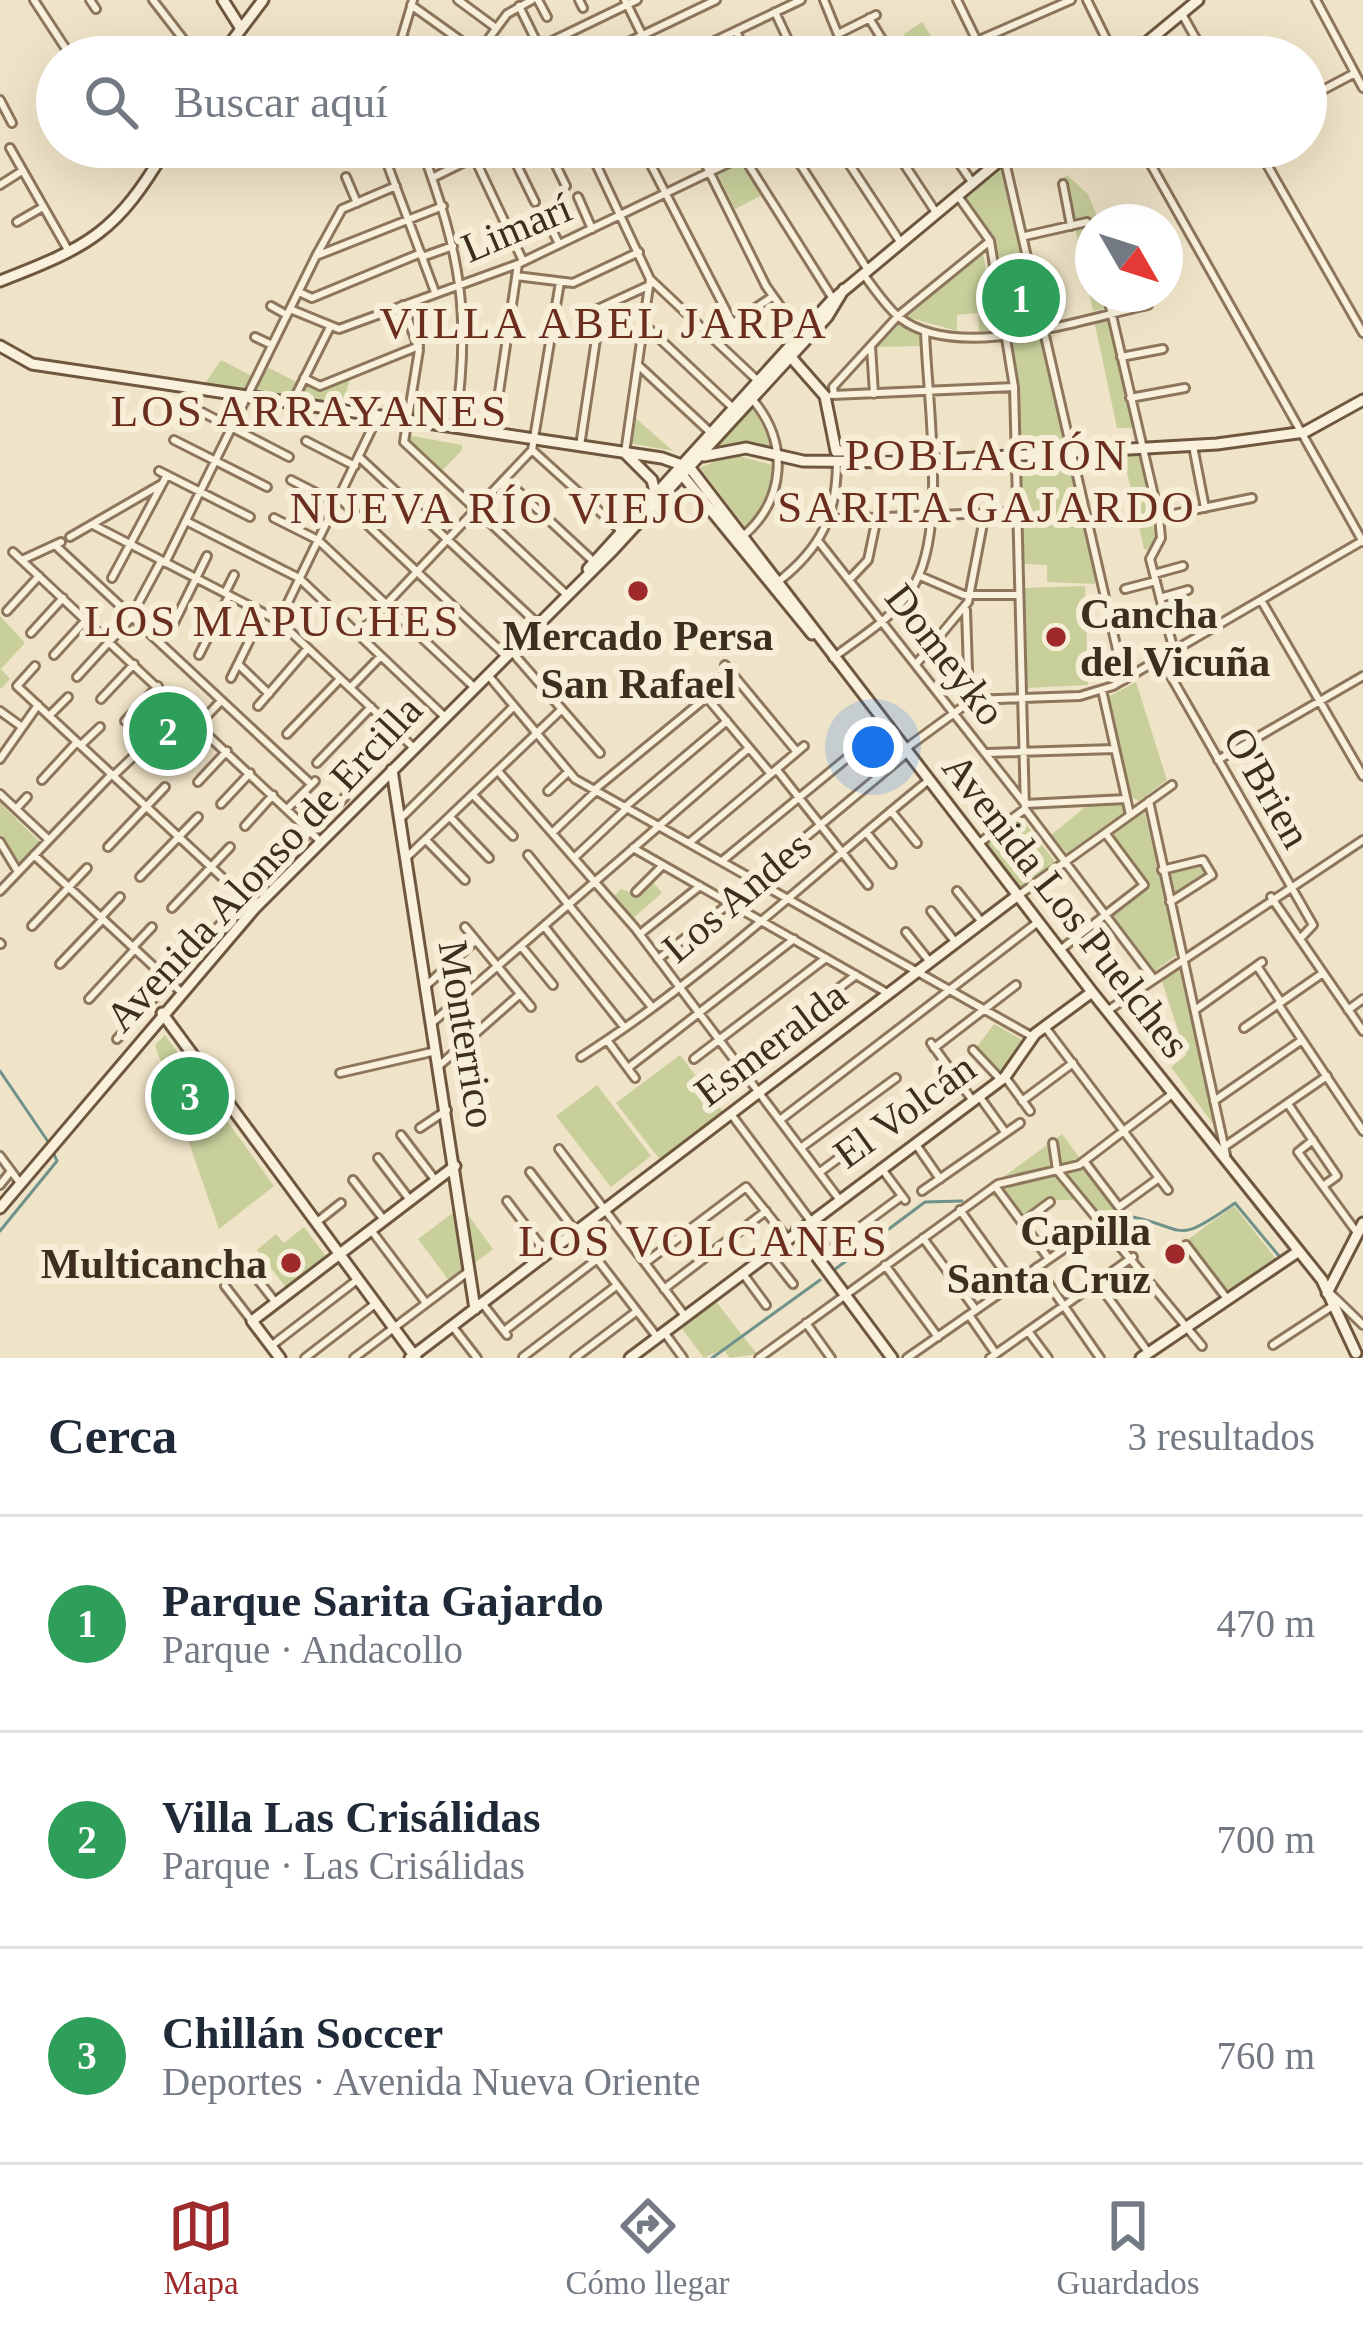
<!DOCTYPE html>
<html lang="es">
<head>
<meta charset="utf-8">
<style>
  body { margin:0; font-family:Georgia,serif; background:#f2f2f3; color:#1f2937 }
  .compass { position:absolute; left:1075px; top:204px; width:108px; height:108px; border-radius:50%; background:#fff; box-shadow:0 12px 48px #0002; rotate:129deg }
  .you { position:absolute; left:873px; top:747px; width:42px; height:42px; margin:-30px; border:9px solid #fff; border-radius:50%; background:#1a73e8; box-shadow:0 0 0 18px #1a73e833 }
  .badge { display:grid; place-items:center; width:78px; height:78px; border-radius:50%; background:#9e2a2b; color:#fff; font-size:39px; font-weight:700 }
  .pin { position:absolute; translate:-50% -50%; border:6px solid #fff; box-shadow:0 3px 12px #0006 }
  .list { margin:0; padding:0; list-style:none }
  h2 { display:flex; justify-content:space-between; align-items:center; height:156px; margin:0; padding:0 48px; font-size:51px }
  h2 small { font-size:39px; font-weight:400; color:#747a83 }
  .list li { display:grid; grid-template-columns:78px 1fr auto; gap:36px; align-items:center; box-sizing:border-box; height:216px; padding:0 48px; border-top:3px solid #e0e1e3 }
  .list b { display:block; font-size:45px; white-space:nowrap }
  .list p { margin:0; font-size:39px; white-space:nowrap; color:#747a83 }
  .list em { font-size:39px; font-style:normal; color:#747a83 }
  .icon { flex:none; width:66px; height:66px; fill:none; stroke:currentColor; stroke-width:2; stroke-linecap:round; stroke-linejoin:round }
  .map { position:relative; flex:none; width:1363px; height:1358px; overflow:hidden }
  .search { position:absolute; background:#fff; box-shadow:0 12px 48px #0002; left:36px; right:36px; top:36px; height:132px; display:flex; align-items:center; gap:30px; box-sizing:border-box; padding:0 42px; border-radius:66px; color:#747a83; font-size:45px }
  .sheet { height:804px; background:#fff }
  nav { display:flex; justify-content:space-around; align-items:center; box-sizing:border-box; height:168px; border-top:3px solid #e0e1e3; background:#fff; font-size:33px; color:#747a83 }
  nav a { display:grid; justify-items:center; gap:6px }
  nav .on { color:#9e2a2b }
  .map>svg:first-child { display:block }
</style>
</head>
<body>
<div class="map">
<svg width="1363" height="1358" viewBox="0 0 1363 1358">
  <rect width="100%" height="100%" fill="#f0e4c8"/>
  <path fill="#c9cf9b" d="M922,22L940,50L919,57L904,34Z
    M744,162L766,193L735,209L718,175Z
    M1003,165L1066,443L1060,445L1019,447L1005,277L994,237L964,196Z
    M1068,176L1088,194L1098,219L1092,221L1093,294H1108L1111,307L1093,311L1064,177Z
    M983,252L995,330L979,332L978,313L957,315V331L907,317Z
    M1110,317L1134,428H1117L1094,320Z
    M900,321L919,335L920,346L876,347Z
    M221,360L252,376L244,391L204,385Z
    M267,367L299,383L291,398L255,392Z
    M351,376L342,406L298,399L306,381L320,388Z
    M753,407L773,447L719,446L749,408Z
    M632,415L673,451L629,443Z
    M407,435L462,445V450L440,473L406,441Z
    M1140,453L1155,538L1149,550L1144,549L1123,454Z
    M732,454L775,466L765,504L746,528L700,468Z
    M1064,459L1071,463L1099,580L1094,584L1047,582V565L1024,564L1020,464Z
    M1085,586L1088,685L1026,688L1023,588Z
    M0,616L25,643L1,669L10,679L1,689L0,688Z
    M1136,682L1167,780L1139,801L1129,796L1106,698Z
    M169,700L199,728L167,762L137,734Z
    M1124,802V812L1067,853L1051,835L1089,804Z
    M0,803L41,843L18,866L0,836Z
    M1144,809L1178,954L1152,973L1108,915L1148,885L1110,833Z
    M1021,818L1056,863L1019,892L985,846Z
    M1201,864L1208,875L1173,897L1168,873Z
    M652,881L662,893L631,920L612,898L621,889L636,894Z
    M1179,969L1216,1128L1171,1067L1186,1055L1162,981Z
    M994,1024L1024,1041L997,1077L976,1048Z
    M165,1035L274,1186L219,1229L155,1045Z
    M680,1055L724,1113L661,1161L616,1103Z
    M597,1085L651,1156L611,1187L556,1116Z
    M1062,1134L1119,1211L1103,1222L1082,1200H1050L1022,1220L1008,1199L989,1196L1002,1188V1178Z
    M1234,1206L1277,1260L1228,1295L1187,1240Z
    M454,1212L469,1216L493,1249L450,1282L418,1239Z
    M304,1227L328,1259L287,1289L257,1250L276,1234L284,1243Z
    M714,1299L757,1354L730,1358L723,1349L704,1358L679,1325Z"/>
  <g fill="none" stroke-linecap="round" stroke-linejoin="round">
    <path stroke="#6f938a" stroke-width="3" d="M0,1071L49,1143
      M1123,1215C1189,1226 1170,1249 1235,1203L1279,1256
      M0,1231L57,1161L53,1152
      M834,1270L925,1202L962,1201
      M712,1358L820,1280"/>
    <g stroke="#8d765c" stroke-width="12">
      <path id="street" d="M34,0L68,52
        M90,0L96,9
        M153,0L197,57
        M458,0L496,28
        M538,0L547,17
        M579,0L583,8
        M625,0L653,57
        M824,0L847,57
        M957,0L977,41L1071,0
        M1087,0L1115,57
        M1316,0L1363,88
        M411,5L478,53
        M519,6L544,57
        M775,12L796,57
        M1182,14L1206,57
        M869,18L893,57
        M736,31L748,57
        M838,34L876,15
        M404,39L429,57
        M396,57L413,0
        M475,57L507,14L532,0
        M519,57L637,0
        M597,57L716,0
        M681,57L801,0
        M1306,99L1355,73
        M0,100L12,123
        M381,147L435,292
        M421,147C460,253 472,315 455,427
        M508,147L535,202
        M547,147L566,186
        M588,147L650,279L625,453
        M627,147L632,157
        M697,147L766,286L800,334
        M733,147L738,158
        M789,147L866,267
        M838,147L899,240
        M893,147L935,211
        M948,147L972,182
        M1141,147L1363,542
        M1257,147L1363,333
        M10,148L68,250
        M743,156L833,299
        M474,157L523,261
        M1004,157L1124,680
        M649,161L735,328
        M346,177L357,203
        M434,177L495,147
        M1063,184L1071,226
        M0,185L22,171
        M958,196L990,241L1014,387L1025,809
        M578,197L592,229
        M544,213L559,244
        M17,222L43,207
        M1025,236L1087,222L1093,230
        M316,256L342,209L396,186
        M422,257L453,246
        M863,274C875,289 886,307 900,318C957,363 1083,319 1148,305
        M516,276L573,283L639,252
        M650,279L758,381
        M299,292L312,298L421,253
        M1107,294L1159,517L1161,538L1150,559L1174,651
        M403,305L419,350L404,442L567,595
        M271,306L287,315
        M290,309L339,329L518,264L762,147
        M733,323L772,297
        M644,324L733,408
        M255,337L272,345
        M871,346L874,394
        M1121,357L1163,349
        M638,365L710,432
        M304,378L320,386L419,346
        M832,395L1014,387
        M834,395L833,387L898,316L990,241
        M1130,398L1185,388
        M292,403L329,329
        M192,407L289,457
        M493,433L518,264
        M174,440L267,487
        M306,441L355,466
        M580,446L596,339L587,314L650,285
        M1193,446L1205,508
        M532,450L620,530
        M359,457L539,625
        M159,471L250,517
        M505,479L593,561
        M291,480L336,503
        M339,498L506,656
        M1159,517L1252,498
        M274,518L318,540L475,688
        M831,519L1017,512
        M186,521L299,578L445,717
        M93,525L279,621L414,748
        M70,537L160,485
        M742,537C786,500 789,443 753,400
        M819,542L1025,804L1126,799
        M55,545L311,784
        M13,552L320,841
        M22,560L61,542
        M165,563L316,256L443,206
        M1154,574L1183,566
        M920,576L964,595H1019
        M112,578L167,475
        M849,580L868,560L877,517
        M779,581C821,548 837,515 837,461
        M1125,589L1156,581
        M225,593L234,575
        M1160,598L1188,590
        M1261,600L1363,776
        M139,602L160,563
        M966,610L969,701
        M7,611L39,576
        M279,621L378,416
        M1134,623L1165,614
        M173,625L207,556
        M31,633L63,598
        M358,634L532,450L560,282
        M512,652L600,753
        M54,655L86,620
        M199,655L229,596
        M833,658C860,637 892,619 911,590C949,534 927,399 925,331
        M1161,659L1313,925L1300,939
        M917,663L968,602L985,513
        M239,665L269,694
        M725,665L797,752
        M35,666L17,686L255,908
        M488,675L575,779L1033,1037
        M77,677L132,617
        M231,678L263,613
        M693,681L771,774
        M350,688L381,656
        M1102,690L1130,815
        M703,693L730,671
        M101,699L134,664
        M258,706L308,648
        M0,711L22,727
        M49,716L68,697
        M125,721L158,686
        M199,724L221,701
        M287,734L340,679
        M81,745L100,727
        M905,749L972,700L1080,696L1113,686L1362,541
        M987,753L1115,749
        M0,759L38,705
        M1218,760L1363,676
        M317,763L371,707
        M777,770L868,885
        M498,771L635,928L839,1199
        M113,776L133,757
        M42,780L76,743
        M198,782L227,751
        M594,790L707,697
        M548,791L568,772
        M0,794L49,840
        M473,795L513,836
        M1149,801L1226,1155
        M221,804L250,773
        M625,807L727,721
        M288,808L315,781
        M16,809L27,797
        M1025,809L1153,978
        M891,811L917,843
        M450,817L489,858
        M400,819L512,708
        M245,826L273,795
        M553,832L596,791
        M866,832L892,864
        M426,840L465,880
        M0,842L18,872
        M689,843L804,746
        M978,844L1025,809
        M108,847L165,787
        M633,848L889,994
        M34,855L181,992
        M528,855L651,1006
        M575,857L627,808
        M406,858L561,710
        M722,861L886,726
        M280,862L345,797
        M1162,870L1203,860L1212,875
        M140,877L198,817
        M754,880L907,753
        M0,891L112,774
        M957,891L981,921
        M636,892L663,865
        M1019,895L1172,785
        M1271,897L1363,1031
        M1170,902L1212,875
        M172,908L230,847
        M931,911L956,943
        M101,917L120,897
        M32,926L87,868
        M544,926L624,1027
        M465,927L531,1007
        M906,932L930,962
        M640,934L700,886
        M0,943L1,944
        M134,946L152,927
        M521,946L553,985
        M1060,950L1144,885L1106,834
        M658,959L730,903
        M60,964L103,919
        M1257,966L1281,1002
        M427,985L476,940
        M89,999L135,949
        M1278,1004L1363,1131
        M1195,1010L1262,962
        M1348,1010L1363,999
        M1107,1011L1363,840
        M433,1022L749,748
        M1045,1027L1168,1190
        M1244,1028L1323,973
        M117,1039L269,870
        M607,1040L635,1078
        M931,1043L973,1101
        M934,1048L1016,985
        M973,1050L1001,1080
        M581,1057C707,977 813,873 929,780
        M694,1059L826,958
        M440,1065L520,994
        M628,1068L794,939
        M340,1073L436,1051
        M1005,1077L1030,1111
        M708,1088L856,975
        M979,1096L1005,1132
        M1022,1101L1073,1063
        M1214,1101L1302,1040
        M1288,1104L1337,1176L1323,1186
        M731,1114L810,1220
        M780,1120L1038,922
        M420,1128L447,1110
        M401,1135L436,1181
        M1313,1140L1298,1152L1358,1234
        M915,1143L940,1179
        M1053,1143L1057,1170L1202,1346
        M802,1147L896,1078
        M1224,1147L1327,1076
        M559,1149L685,1316
        M0,1156L20,1183
        M378,1158L410,1200
        M1084,1161L1119,1207L1159,1178
        M882,1169L905,1200
        M530,1172L657,1337
        M820,1172L862,1141
        M353,1180L384,1220
        M0,1185L11,1171
        M995,1186L1049,1259
        M922,1191L1020,1123
        M507,1201L547,1254
        M960,1210L1013,1284
        M317,1222L341,1203
        M1022,1223L1050,1202
        M371,1230L426,1303
        M923,1238L976,1310
        M1186,1245L1228,1300
        M770,1255L793,1284
        M818,1258L902,1196
        M645,1263L746,1187L787,1238
        M885,1265L938,1337
        M1037,1267L1100,1358
        M251,1271L276,1303
        M744,1275L766,1305
        M1097,1282L1148,1352
        M225,1286L252,1321
        M664,1289L766,1211
        M1328,1291L1363,1325
        M482,1303L507,1335
        M969,1315L996,1354
        M806,1323L831,1358
        M453,1327L477,1358
        M504,1331L596,1260
        M1028,1331L1048,1358
        M664,1332L683,1358
        M1273,1345L1331,1307
        M271,1346L357,1280
        M523,1357L616,1286
        M305,1358L375,1304
        M354,1358L469,1271
        M575,1358L637,1311
        M759,1358L998,1184L1079,1165L1172,1094
        M907,1358L1098,1225
        M990,1358L1133,1257"/>
    </g>
    <g stroke="#6f573f" stroke-width="15">
      <path id="secondary" d="M223,0L240,27
        M220,57L263,0
        M1129,57L1198,0
        M0,281C91,246 117,232 167,147
        M0,346L32,364L662,458L690,468L1092,992L1322,1280L1356,1353
        M789,355L825,396L836,451L892,450L924,457
        M625,453L652,480L655,492
        M704,456L746,448L803,461L905,462L1217,444L1305,432L1363,400
        M679,471L812,634
        M588,569L830,302L1016,147
        M392,770L475,1309
        M162,1013L416,1358
        M0,1208L255,908L613,550L827,317L844,289
        M797,1230L892,1358
        M1327,1293L1363,1223
        M280,1358L252,1321L455,1166
        M410,1358L1018,895
        M630,1358L1005,1077L1035,1034L1092,992
        M1141,1358L1299,1251"/>
    </g>
    <use href="#street" stroke="#faf1dc" stroke-width="6"/>
    <use href="#secondary" stroke="#faf1dc" stroke-width="9"/>
  </g>
  <g fill="#9e2a2b" stroke="#f7eed8" stroke-width="4.5">
    <circle cx="638" cy="591" r="12"/>
    <circle cx="1056" cy="637" r="12"/>
    <circle cx="1175" cy="1254" r="12"/>
    <circle cx="291" cy="1263" r="12"/>
  </g>
  <g text-anchor="middle" stroke-width="12" stroke-linejoin="round" paint-order="stroke">
    <g font-size="42" fill="#3d2e20" stroke="#f7eed8">
      <text transform="translate(516 227) rotate(-23)" y="15">Limarí</text>
      <text transform="translate(946 654) rotate(52)" y="15">Domeyko</text>
      <text transform="translate(1268 787) rotate(60)" y="15">O'Brien</text>
      <text transform="translate(263 863) rotate(-47)" y="15">Avenida Alonso de Ercilla</text>
      <text transform="translate(736 896) rotate(-40)" y="15">Los Andes</text>
      <text transform="translate(1067 905) rotate(52)" y="15">Avenida Los Puelches</text>
      <text transform="translate(468 1034) rotate(81)" y="15">Monterrico</text>
      <text transform="translate(770 1043) rotate(-37)" y="15">Esmeralda</text>
      <text transform="translate(904 1110) rotate(-36)" y="15">El Volcán</text>
    </g>
    <g font-size="42" font-weight="bold" fill="#3d2e20" stroke="#f7eed8" text-anchor="end">
      <text x="1080" y="628" text-anchor="start">Cancha<tspan x="1080" dy="48">del Vicuña</tspan></text>
      <text x="638" y="650" text-anchor="middle">Mercado Persa<tspan x="638" dy="48">San Rafael</tspan></text>
      <text x="1151" y="1245">Capilla<tspan x="1151" dy="48">Santa Cruz</tspan></text>
      <text x="267" y="1278">Multicancha</text>
    </g>
    <g font-size="45" letter-spacing="3" fill="#6b2e1e" stroke="#f7eed8">
      <text x="604" y="338">VILLA ABEL JARPA</text>
      <text x="310" y="426">LOS ARRAYANES</text>
      <text x="987" y="470">POBLACIÓN<tspan x="987" dy="52">SARITA GAJARDO</tspan></text>
      <text x="499" y="523">NUEVA RÍO VIEJO</text>
      <text x="273" y="636">LOS MAPUCHES</text>
      <text x="704" y="1256">LOS VOLCANES</text>
    </g>
  </g>
</svg>
<svg class="compass" viewBox="-18 -18 36 36"><path d="M0-13l5 13h-10z" fill="#e53935"/><path d="M0 13l5-13h-10z" fill="#747a83"/></svg>
<div class="you"></div>
<div class="pin badge" style="left:1021px;top:298px;background:#2e9e5b">1</div>
<div class="pin badge" style="left:168px;top:731px;background:#2e9e5b">2</div>
<div class="pin badge" style="left:190px;top:1096px;background:#2e9e5b">3</div>
<div class="search"><svg class="icon" aria-label="search" viewBox="0 0 24 24"><circle cx="10" cy="10" r="6"/><path d="M15 15l6 6"/></svg>Buscar aquí</div>
</div>
<section class="sheet">
<h2>Cerca<small>3 resultados</small></h2>
<ul class="list">
<li><span class="badge" style="background:#2e9e5b">1</span><div><b>Parque Sarita Gajardo</b><p>Parque · Andacollo</p></div><em>470 m</em></li>
<li><span class="badge" style="background:#2e9e5b">2</span><div><b>Villa Las Crisálidas</b><p>Parque · Las Crisálidas</p></div><em>700 m</em></li>
<li><span class="badge" style="background:#2e9e5b">3</span><div><b>Chillán Soccer</b><p>Deportes · Avenida Nueva Oriente</p></div><em>760 m</em></li>
</ul>
</section>
<nav>
<a class="on"><svg class="icon" aria-label="map" viewBox="0 0 24 24"><path d="M3 6l6-2 6 2 6-2v14l-6 2-6-2-6 2zM9 4v14M15 6v14"/></svg>Mapa</a>
<a><svg class="icon" aria-label="directions" viewBox="0 0 24 24"><path d="M12 3l9 9-9 9-9-9zM9 14v-3h6M13 9l2 2-2 2"/></svg>Cómo llegar</a>
<a><svg class="icon" aria-label="saved" viewBox="0 0 24 24"><path d="M7 4h10v16l-5-4-5 4z"/></svg>Guardados</a>
</nav>
</body>
</html>
